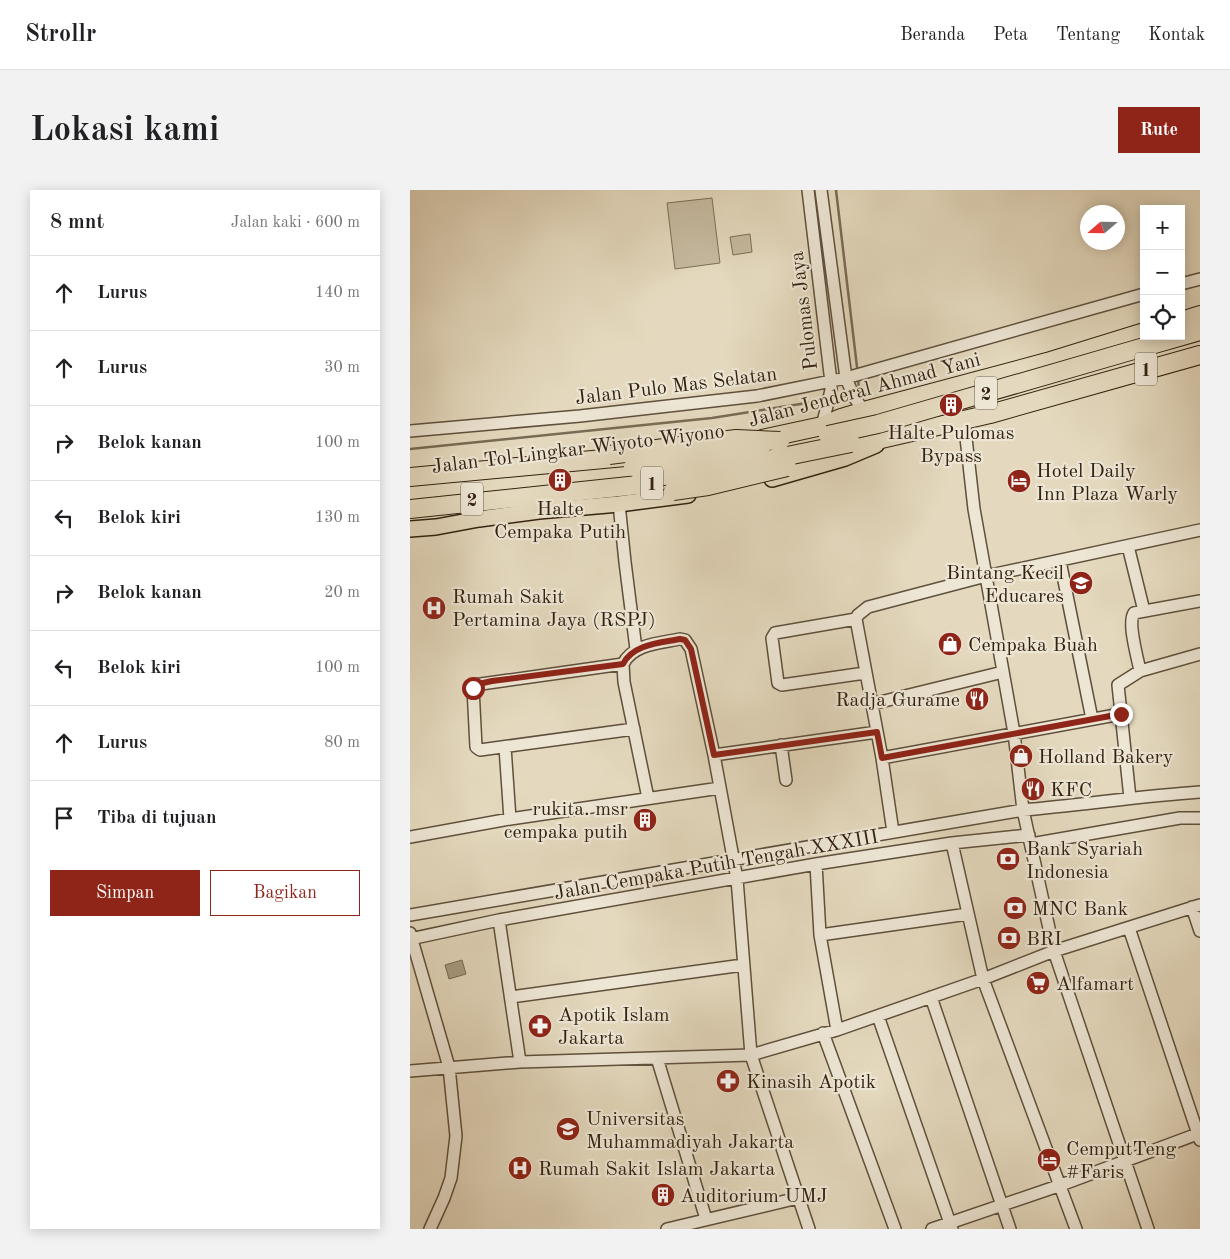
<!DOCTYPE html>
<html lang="id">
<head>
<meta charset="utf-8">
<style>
  body { margin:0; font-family:"Old Standard TT",serif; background:#f2f2f2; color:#202124 }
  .controls { position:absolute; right:15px; top:15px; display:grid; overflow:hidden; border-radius:0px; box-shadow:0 2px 12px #0003 }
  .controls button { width:45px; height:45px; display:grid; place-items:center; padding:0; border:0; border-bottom:1px solid #e0e0e0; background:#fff; color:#202124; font:25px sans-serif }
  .compass { position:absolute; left:670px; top:15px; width:45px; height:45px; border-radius:50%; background:#fff; box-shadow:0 2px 12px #0003; rotate:250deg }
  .stop { position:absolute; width:15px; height:15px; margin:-11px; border:4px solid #8f2418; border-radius:50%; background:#fff }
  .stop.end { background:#8f2418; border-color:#fff; box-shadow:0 1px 5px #0008 }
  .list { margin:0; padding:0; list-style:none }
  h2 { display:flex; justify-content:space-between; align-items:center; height:65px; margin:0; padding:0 20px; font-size:21px }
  h2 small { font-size:16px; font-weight:400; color:#757577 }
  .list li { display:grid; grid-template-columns:32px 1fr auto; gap:15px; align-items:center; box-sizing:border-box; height:75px; padding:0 20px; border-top:1px solid #e0e0e0 }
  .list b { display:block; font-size:19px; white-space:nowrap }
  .list em { font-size:16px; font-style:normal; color:#757577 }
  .actions { display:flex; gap:10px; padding:15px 20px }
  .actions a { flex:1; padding:11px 0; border:1px solid #8f2418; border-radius:0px; text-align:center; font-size:18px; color:#8f2418 }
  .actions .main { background:#8f2418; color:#fff }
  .icon { flex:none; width:28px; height:28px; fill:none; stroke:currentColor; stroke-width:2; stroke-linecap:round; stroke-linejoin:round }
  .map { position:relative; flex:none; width:790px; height:1039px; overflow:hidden; border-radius:0px }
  header { display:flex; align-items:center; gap:30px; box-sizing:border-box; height:70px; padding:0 25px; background:#fff; border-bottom:1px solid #e0e0e0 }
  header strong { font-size:24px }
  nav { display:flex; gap:28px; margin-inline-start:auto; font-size:18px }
  .intro { display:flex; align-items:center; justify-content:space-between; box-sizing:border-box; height:120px; padding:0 30px }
  h1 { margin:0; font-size:35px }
  .button { padding:12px 22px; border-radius:0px; background:#8f2418; color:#fff; font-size:18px; font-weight:700 }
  main { display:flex; gap:30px; padding:0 30px }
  aside { flex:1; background:#fff; border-radius:0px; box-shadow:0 2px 12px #0003 }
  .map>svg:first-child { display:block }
</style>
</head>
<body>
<header>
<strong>Strollr</strong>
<nav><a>Beranda</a><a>Peta</a><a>Tentang</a><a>Kontak</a></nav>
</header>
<div class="intro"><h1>Lokasi kami</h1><a class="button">Rute</a></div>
<main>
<aside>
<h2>8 mnt<small>Jalan kaki · 600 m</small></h2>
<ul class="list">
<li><svg class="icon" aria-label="ahead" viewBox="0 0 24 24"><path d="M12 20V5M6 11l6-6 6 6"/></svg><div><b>Lurus</b></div><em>140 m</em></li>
<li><svg class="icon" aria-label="ahead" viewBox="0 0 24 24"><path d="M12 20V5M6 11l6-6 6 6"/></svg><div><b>Lurus</b></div><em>30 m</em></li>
<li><svg class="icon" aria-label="right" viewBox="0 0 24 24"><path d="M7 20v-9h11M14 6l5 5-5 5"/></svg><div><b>Belok kanan</b></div><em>100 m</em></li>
<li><svg class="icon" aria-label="left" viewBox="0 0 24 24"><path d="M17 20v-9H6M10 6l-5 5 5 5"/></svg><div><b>Belok kiri</b></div><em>130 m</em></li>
<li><svg class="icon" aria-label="right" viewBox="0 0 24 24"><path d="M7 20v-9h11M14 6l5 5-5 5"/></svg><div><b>Belok kanan</b></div><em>20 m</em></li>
<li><svg class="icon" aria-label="left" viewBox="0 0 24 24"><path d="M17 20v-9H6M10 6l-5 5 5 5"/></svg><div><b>Belok kiri</b></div><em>100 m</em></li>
<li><svg class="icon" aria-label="ahead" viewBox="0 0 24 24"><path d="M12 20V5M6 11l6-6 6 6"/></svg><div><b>Lurus</b></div><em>80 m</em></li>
<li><svg class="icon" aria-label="arrive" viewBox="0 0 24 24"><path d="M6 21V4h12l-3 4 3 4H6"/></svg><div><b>Tiba di tujuan</b></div></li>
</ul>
<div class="actions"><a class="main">Simpan</a><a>Bagikan</a></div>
</aside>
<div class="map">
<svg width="790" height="1039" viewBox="0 0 790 1039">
  <rect width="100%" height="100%" fill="#e4d9be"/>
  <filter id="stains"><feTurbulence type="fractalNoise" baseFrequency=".004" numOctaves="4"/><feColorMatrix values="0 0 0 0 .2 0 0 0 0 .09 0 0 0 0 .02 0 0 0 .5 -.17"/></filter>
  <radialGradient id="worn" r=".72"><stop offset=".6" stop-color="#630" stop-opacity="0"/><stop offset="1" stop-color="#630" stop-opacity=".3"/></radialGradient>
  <path fill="#c6baa0" stroke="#7c6e58" d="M302,8L310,73L265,79L257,13Z
    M340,44L342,62L323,65L320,47Z"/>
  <path fill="#a89b83" stroke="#796b55" d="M52,770L56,784L39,789L35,775Z"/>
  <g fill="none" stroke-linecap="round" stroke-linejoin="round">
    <path stroke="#796b55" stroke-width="2.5" d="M426,0L447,177
      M448,189L449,200
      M0,259L302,228L403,212"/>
    <g stroke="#5f503c" stroke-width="14">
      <path id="minor" d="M398,0L421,192V200L412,236
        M411,0L436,188L444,207L454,221
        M771,94L790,89
        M554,230L564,319L604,543L613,620L644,761L738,1039
        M0,241L170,226L347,206L436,188L734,104
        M209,314L215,372L226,459
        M718,356L734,421
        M650,371L682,529
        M446,429L365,443L362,448L368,493L372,495L455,483
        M213,474C223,454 250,453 270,449L275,450L281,459L304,565L327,689L341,865L399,1039
        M213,474L64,495L63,498L66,557L70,560L224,539
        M213,474L214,492L238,608
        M730,481C728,469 717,433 724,423L790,411
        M462,514L593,482
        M371,555L376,590
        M95,557L100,629
        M304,565L467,542
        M472,568L711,524
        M720,608L708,495L730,481L790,464
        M483,642L472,568L446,429L448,425L458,417L576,386L790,340
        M0,647L100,629L310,598
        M542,653L573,789L666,1039
        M621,654L770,628H790
        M406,674L410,745L427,840
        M782,717L790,741
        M0,725L613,620C672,615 731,606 790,602
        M89,730L110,872
        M719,738L790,950
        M0,743L39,877L46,946L41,988L34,1008L20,1039
        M410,745L558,724
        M0,749L89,730L406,674L542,653L619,645
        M101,807L333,775
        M521,807L600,1039
        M468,826L542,1039
        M413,843L485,1039
        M247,868L296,1029
        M0,881L110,872L341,865L427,840L573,789L644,761L790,715
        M257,1039L388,1008
        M522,1039L651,995L790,943"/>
    </g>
    <g stroke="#332210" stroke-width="18">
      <path id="major" d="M362,289L435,268L466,255
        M0,339L26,337L69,329L129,321L209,314L278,305"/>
    </g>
    <g stroke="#332210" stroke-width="20">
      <path id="highway" d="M771,131L790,125
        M734,157L790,141
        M352,249L412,236L431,228L454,221L637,172L734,142
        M428,259L580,224L790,165
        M0,287L215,267
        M0,319L247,293"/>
    </g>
    <use href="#minor" stroke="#ede6d5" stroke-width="11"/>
    <use href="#major" stroke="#e4d9be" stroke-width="15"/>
    <use href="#highway" stroke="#e4d9be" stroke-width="18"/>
    <g stroke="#332210" stroke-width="20" stroke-linecap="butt">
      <path id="highway-bridge" d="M418,245L468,234L734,157
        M199,265L326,249L370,251
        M223,277L327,261L352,255
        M231,289L333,275L441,253
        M263,301L298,296L377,277"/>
    </g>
    <use href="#highway-bridge" stroke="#e4d9be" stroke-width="18"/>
  </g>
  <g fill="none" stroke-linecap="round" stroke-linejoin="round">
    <path stroke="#8f2418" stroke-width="6" d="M63,498L64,495L82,491L213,474C223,454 250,453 270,449L275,450L281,459L304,565L467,542L472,568L711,524"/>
  </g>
  <defs>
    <g id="building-disc" transform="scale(1.25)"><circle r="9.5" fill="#8f2418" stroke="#ede6d5"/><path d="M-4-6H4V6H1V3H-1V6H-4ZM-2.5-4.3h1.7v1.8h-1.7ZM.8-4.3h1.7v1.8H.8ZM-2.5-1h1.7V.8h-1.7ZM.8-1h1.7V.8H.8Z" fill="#fff"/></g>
    <g id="hotel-disc" transform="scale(1.25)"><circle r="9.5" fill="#8f2418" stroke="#ede6d5"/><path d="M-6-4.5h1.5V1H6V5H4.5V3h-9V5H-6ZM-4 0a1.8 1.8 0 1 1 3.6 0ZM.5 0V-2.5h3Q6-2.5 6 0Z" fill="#fff"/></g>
    <g id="school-disc" transform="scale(1.25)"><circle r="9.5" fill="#8f2418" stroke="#ede6d5"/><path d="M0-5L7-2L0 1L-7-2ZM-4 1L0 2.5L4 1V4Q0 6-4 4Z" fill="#fff"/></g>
    <g id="hospital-disc" transform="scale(1.25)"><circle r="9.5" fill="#8f2418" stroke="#ede6d5"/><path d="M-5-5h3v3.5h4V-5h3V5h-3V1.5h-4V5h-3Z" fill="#fff"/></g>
    <g id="shop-disc" transform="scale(1.25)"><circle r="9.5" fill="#8f2418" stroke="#ede6d5"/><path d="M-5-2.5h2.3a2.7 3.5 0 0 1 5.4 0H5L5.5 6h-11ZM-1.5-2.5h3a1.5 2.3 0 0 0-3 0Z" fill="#fff"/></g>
    <g id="restaurant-disc" transform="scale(1.25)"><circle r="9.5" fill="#8f2418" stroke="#ede6d5"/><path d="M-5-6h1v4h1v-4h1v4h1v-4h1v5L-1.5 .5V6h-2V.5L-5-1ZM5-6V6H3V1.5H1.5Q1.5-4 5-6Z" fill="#fff"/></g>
    <g id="bank-disc" transform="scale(1.25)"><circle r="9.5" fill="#8f2418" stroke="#ede6d5"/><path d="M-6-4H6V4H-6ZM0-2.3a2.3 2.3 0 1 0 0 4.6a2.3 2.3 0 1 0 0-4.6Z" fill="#fff"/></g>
    <g id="supermarket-disc" transform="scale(1.25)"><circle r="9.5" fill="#8f2418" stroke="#ede6d5"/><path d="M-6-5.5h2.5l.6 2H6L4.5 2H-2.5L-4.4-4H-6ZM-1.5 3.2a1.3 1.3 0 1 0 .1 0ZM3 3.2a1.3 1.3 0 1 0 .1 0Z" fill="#fff"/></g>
    <g id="pharmacy-disc" transform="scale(1.25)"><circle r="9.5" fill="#8f2418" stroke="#ede6d5"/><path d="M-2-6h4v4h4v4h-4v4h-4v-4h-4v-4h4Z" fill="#fff"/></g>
    <g id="university-disc" transform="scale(1.25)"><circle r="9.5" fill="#8f2418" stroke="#ede6d5"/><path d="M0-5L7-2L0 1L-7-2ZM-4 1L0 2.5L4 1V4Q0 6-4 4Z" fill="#fff"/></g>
  </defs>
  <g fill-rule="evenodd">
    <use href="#building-disc" x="541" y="215"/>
    <use href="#building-disc" x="150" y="290"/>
    <use href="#hotel-disc" x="609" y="291"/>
    <use href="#school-disc" x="671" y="393"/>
    <use href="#hospital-disc" x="24" y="418"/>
    <use href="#shop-disc" x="540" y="454"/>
    <use href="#restaurant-disc" x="567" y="509"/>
    <use href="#shop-disc" x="611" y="566"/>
    <use href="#restaurant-disc" x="623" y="599"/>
    <use href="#building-disc" x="235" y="630"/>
    <use href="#bank-disc" x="598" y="669"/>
    <use href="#bank-disc" x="605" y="718"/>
    <use href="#bank-disc" x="599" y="748"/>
    <use href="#supermarket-disc" x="628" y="793"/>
    <use href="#pharmacy-disc" x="130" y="836"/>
    <use href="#pharmacy-disc" x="318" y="891"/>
    <use href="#university-disc" x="158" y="939"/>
    <use href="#hotel-disc" x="639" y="970"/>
    <use href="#hospital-disc" x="110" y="978"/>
    <use href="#building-disc" x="253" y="1005"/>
  </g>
  <g text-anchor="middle" stroke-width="4.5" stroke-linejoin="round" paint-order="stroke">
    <g fill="#ede6d5" stroke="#6b5d4b" stroke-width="1">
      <rect x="725" y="162.5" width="22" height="33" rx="4"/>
      <rect x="565" y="186.5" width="22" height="33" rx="4"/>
      <rect x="231" y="276.5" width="22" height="33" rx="4"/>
      <rect x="51" y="292.5" width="22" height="33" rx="4"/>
    </g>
    <g font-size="19" font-weight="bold" fill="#332210">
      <text x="736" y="186">1</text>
      <text x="576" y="210">2</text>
      <text x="242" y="300">1</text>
      <text x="62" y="316">2</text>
    </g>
    <g font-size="20" fill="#332210" stroke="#ede6d5">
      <text transform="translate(393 121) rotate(-97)" y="7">Pulomas Jaya</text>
      <text transform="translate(266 195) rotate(-7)" y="7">Jalan Pulo Mas Selatan</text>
      <text transform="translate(454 199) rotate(-15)" y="7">Jalan Jenderal Ahmad Yani</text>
      <text transform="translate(168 258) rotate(-7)" y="7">Jalan Tol Lingkar Wiyoto Wiyono</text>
      <text transform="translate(306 674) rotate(-10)" y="7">Jalan Cempaka Putih Tengah XXXIII</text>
    </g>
    <g font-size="20" fill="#332210" stroke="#ede6d5" text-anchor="start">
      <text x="541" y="249" text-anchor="middle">Halte Pulomas<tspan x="541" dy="23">Bypass</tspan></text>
      <text x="626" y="287">Hotel Daily<tspan x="626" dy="23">Inn Plaza Warly</tspan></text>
      <text x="150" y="325" text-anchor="middle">Halte<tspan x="150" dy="23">Cempaka Putih</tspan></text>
      <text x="654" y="389" text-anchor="end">Bintang Kecil<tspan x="654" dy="23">Educares</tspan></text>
      <text x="42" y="413">Rumah Sakit<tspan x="42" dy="23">Pertamina Jaya (RSPJ)</tspan></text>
      <text x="558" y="461">Cempaka Buah</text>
      <text x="550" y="516" text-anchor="end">Radja Gurame</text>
      <text x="628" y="573">Holland Bakery</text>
      <text x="640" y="606">KFC</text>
      <text x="218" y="625" text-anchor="end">rukita. msr<tspan x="218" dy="23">cempaka putih</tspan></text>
      <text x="616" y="665">Bank Syariah<tspan x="616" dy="23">Indonesia</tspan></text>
      <text x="622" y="725">MNC Bank</text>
      <text x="616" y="755">BRI</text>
      <text x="646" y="800">Alfamart</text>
      <text x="148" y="831">Apotik Islam<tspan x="148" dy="23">Jakarta</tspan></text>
      <text x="336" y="898">Kinasih Apotik</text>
      <text x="176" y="935">Universitas<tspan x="176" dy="23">Muhammadiyah Jakarta</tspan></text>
      <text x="656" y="965">CemputTeng<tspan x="656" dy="23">#Faris</tspan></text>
      <text x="128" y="985">Rumah Sakit Islam Jakarta</text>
      <text x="270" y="1012">Auditorium UMJ</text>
    </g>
  </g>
  <rect width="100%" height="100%" filter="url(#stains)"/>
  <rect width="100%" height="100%" fill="url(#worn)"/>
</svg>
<div class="controls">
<button>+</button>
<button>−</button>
<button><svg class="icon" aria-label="locate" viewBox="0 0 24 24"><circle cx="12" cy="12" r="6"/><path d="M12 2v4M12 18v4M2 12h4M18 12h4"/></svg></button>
</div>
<svg class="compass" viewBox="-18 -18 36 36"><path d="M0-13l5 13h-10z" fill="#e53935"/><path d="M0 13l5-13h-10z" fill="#757577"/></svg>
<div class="stop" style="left:63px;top:498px"></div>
<div class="stop end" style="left:711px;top:524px"></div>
</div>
</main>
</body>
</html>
